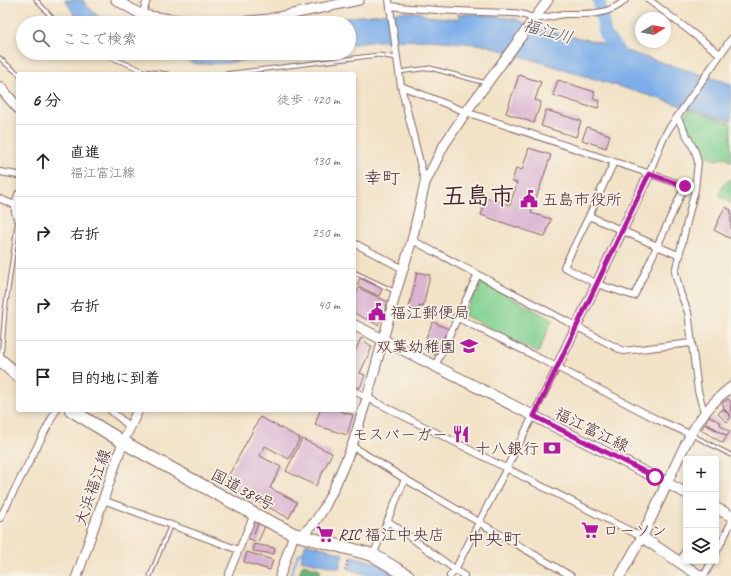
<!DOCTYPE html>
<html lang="ja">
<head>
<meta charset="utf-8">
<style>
  body { margin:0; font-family:Caveat,"Klee One",sans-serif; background:#f6f6f6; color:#202124 }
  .controls { position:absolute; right:12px; bottom:12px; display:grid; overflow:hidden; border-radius:4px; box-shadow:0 2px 6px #0003 }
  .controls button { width:36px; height:36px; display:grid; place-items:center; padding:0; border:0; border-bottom:1px solid #e0e0e0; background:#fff; color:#202124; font:20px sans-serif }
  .compass { position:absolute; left:635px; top:12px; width:36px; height:36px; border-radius:50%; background:#fff; box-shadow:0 2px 6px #0003; rotate:80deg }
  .stop { position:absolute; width:12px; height:12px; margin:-9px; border:3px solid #b5179e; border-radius:50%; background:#fff }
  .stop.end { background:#b5179e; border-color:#fff; box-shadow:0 1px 4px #0008 }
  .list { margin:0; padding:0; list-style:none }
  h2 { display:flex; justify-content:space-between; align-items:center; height:52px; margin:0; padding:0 16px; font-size:17px }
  h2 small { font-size:13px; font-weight:400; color:#757577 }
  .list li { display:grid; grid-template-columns:26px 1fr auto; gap:12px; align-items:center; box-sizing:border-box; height:72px; padding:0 16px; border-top:1px solid #e0e0e0 }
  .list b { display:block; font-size:15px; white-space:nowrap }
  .list p { margin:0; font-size:13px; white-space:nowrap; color:#757577 }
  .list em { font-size:13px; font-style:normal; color:#757577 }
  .icon { flex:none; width:22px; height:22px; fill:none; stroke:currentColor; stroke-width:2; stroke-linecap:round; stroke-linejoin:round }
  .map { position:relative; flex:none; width:731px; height:576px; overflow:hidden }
  .search { position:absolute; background:#fff; box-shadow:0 2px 6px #0003; left:16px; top:16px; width:340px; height:44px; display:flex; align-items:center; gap:10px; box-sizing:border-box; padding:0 14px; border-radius:22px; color:#757577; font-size:15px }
  .panel { position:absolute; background:#fff; box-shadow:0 2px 6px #0003; left:16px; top:72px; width:340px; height:340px; border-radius:4px }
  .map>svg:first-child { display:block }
</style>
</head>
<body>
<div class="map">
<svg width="731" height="576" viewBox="0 0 731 576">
  <rect width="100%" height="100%" fill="#f7f3e8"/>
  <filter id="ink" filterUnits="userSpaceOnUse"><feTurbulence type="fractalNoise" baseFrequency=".025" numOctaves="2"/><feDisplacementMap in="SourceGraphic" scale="8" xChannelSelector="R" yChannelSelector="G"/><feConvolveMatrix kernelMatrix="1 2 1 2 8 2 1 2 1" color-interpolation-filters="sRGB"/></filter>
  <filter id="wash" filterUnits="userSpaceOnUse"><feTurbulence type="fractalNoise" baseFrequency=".012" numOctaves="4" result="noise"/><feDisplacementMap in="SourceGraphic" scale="16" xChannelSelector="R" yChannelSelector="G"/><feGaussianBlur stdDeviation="0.9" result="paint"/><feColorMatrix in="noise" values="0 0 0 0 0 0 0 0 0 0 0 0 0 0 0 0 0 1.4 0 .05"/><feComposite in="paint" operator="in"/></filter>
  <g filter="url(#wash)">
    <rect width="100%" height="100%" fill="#f2e2c6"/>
    <path fill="#82d191" stroke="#66785e" d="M688,109L731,123V163L726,157L716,160L702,152L696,146L685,122Z
      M731,179V204L719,195L724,184Z
      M481,281H483L552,320L538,353L464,315L479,282Z"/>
    <path fill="#69b37b" stroke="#5a6953" d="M303,564L320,569V576H298Z"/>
    <path fill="#7daee9" stroke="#64668a" d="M65,0H83L86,5L105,23H76L79,22Z
      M402,12H419L426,16L458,19L461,17L457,14H478L516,19L540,30L594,41L731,84V121L485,45L432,40L377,41L349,45V23H320L351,17Z
      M127,53H296L226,63L196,64L184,59L152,58Z
      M306,543L343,554L339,568L301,560Z
      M352,556L380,564L394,574L393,576L379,575V576H370L349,569Z"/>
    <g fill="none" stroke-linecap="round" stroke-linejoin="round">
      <path stroke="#7daee9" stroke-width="2" d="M290,576L298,555L303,552"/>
      <path stroke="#7daee9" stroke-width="13" d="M599,0L605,35L617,49L623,64"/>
    </g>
    <g id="blocks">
      <path fill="#dab3d2" d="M519,75L541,82L535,100L541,102L534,123L506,113Z
        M558,80L595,92L593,99L600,101L598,108L591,106L590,107L553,95Z
        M546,110L581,121L576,137L541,126Z
        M587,127L610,135L606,148L582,140Z
        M529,148L551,155L531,213L551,219L545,237L481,215L487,198L510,205L517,183L512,181L516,168L522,170Z
        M725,207L731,210V239L714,230Z
        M417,272L430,275L423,307L419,306V310L409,308Z
        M360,278L382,289L379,296L357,285Z
        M359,288L388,302L378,325L354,313V298Z
        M433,322L448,329L440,345L426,337Z
        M361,338L372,347L360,373L365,375L360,388L354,386V354Z
        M426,339L439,345L435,355L422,349Z
        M728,399L731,402L730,416L723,407L724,406L722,403Z
        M723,409L731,417L727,422L718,414Z
        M320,410H337L353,415L347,435L315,425Z
        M709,416L721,423L720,425L730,432L727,436L705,422Z
        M260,417L300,438L289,459L265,446L260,456L281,467L270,488L297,502L289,518L224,484Z
        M705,424L727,436L723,443L701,430Z
        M302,439L332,453L316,486L286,471Z
        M258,523L265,526L258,542L247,538L250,532L254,533Z
        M254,544L275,548L274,554L253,551Z
        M247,552L273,560L270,570L244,562Z"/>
    </g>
  </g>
  <g filter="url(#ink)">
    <use href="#blocks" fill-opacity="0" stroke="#856361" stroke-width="1"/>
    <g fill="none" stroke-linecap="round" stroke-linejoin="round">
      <g stroke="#856361" stroke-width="5">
        <path id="lane" d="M36,0L57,23
          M100,53L144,71L168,74
          M0,58L6,64L19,74
          M398,72L430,68L486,83
          M225,74L370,56L379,55L396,58
          M354,272L394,291
          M1,358L5,311L18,219
          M692,435L731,455
          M150,576L171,524"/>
      </g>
      <g stroke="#856361" stroke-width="8">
        <path id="street" d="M389,0L401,86L425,183
          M649,0L720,54
          M390,6C431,11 472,12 514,13C521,13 528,17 535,18C544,19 555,15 565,14C585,14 610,16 625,0
          M142,15L147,0
          M401,86L466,112L695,189
          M677,117L695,151L698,162L695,189L675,272L680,292L688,312L698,391L704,412
          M0,172L18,175
          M649,174L662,141L668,130L731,39
          M18,194C16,203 12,211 18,219
          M0,199L15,205
          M589,216L614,162
          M412,240L623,351L691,343
          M354,243L403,269
          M680,256L589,216L564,267L597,284L634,296L685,186
          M456,317L557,367L658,420L690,434
          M435,366L478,274
          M354,391L642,537
          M110,410L130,427
          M352,446L405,479L571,576
          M103,500L239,550
          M0,518L56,410
          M388,521L464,576
          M716,553L731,523
          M373,555L405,479
          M680,562L686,550
          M228,576L254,514
          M450,576L455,570L533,416L557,367
          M704,576L712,561"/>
      </g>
      <g stroke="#856361" stroke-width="11">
        <path id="secondary" d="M116,0L142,15L199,23
          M227,23L269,19L359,0
          M557,367L649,174
          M667,483C685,445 696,414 731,387
          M301,536L315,522L324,508L334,488L352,446L367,398L396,292L412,240L425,183L444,145L466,112L548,0
          M77,576L123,442L138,410
          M280,576L294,534
          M620,576L642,537"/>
      </g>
      <g stroke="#856361" stroke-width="12">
        <path id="primary" d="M0,87L18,108
          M354,325L686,493
          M667,483L642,537L700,576
          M716,508L731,516"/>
      </g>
      <g stroke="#856361" stroke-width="14">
        <path id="highway" d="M0,360L18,376
          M71,410L123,442L254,514L294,534L373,555L408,576"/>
      </g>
      <path stroke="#856361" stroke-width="1.5" stroke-dasharray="1 3" stroke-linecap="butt" d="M345,570L348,559"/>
      <use href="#lane" stroke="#fff" stroke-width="3"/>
      <use href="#street" stroke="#fff" stroke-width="6"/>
      <use href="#secondary" stroke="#fff" stroke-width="9"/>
      <use href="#primary" stroke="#fff" stroke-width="10"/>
      <use href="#highway" stroke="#fff" stroke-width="12"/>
    </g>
  </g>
  <g fill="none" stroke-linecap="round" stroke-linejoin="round" filter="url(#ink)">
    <path stroke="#b5179e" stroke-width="5" d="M655,477L534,416L649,174L685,186"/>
  </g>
  <defs>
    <g id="civic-bare" transform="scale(1.38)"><path d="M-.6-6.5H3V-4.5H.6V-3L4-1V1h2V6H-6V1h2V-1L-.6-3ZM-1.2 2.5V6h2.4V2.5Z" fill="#b5179e" stroke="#f7f3e8" stroke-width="2.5" paint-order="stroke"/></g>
    <g id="school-bare" transform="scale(1.38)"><path d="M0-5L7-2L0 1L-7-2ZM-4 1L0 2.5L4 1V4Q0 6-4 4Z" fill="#b5179e" stroke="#f7f3e8" stroke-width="2.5" paint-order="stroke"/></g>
    <g id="restaurant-bare" transform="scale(1.38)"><path d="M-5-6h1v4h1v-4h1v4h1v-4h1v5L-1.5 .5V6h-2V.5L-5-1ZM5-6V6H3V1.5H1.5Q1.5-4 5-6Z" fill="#b5179e" stroke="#f7f3e8" stroke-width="2.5" paint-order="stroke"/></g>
    <g id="bank-bare" transform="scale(1.38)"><path d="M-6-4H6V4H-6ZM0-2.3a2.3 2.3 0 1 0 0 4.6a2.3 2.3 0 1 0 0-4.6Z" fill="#b5179e" stroke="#f7f3e8" stroke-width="2.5" paint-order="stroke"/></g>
    <g id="supermarket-bare" transform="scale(1.38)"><path d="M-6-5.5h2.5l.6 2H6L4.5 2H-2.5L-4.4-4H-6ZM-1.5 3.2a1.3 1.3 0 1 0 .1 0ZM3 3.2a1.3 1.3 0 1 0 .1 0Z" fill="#b5179e" stroke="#f7f3e8" stroke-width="2.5" paint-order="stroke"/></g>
  </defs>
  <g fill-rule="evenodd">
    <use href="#civic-bare" x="529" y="199"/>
    <use href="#civic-bare" x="377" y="312"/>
    <use href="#school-bare" x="469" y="346"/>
    <use href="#restaurant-bare" x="461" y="434"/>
    <use href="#bank-bare" x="552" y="448"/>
    <use href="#supermarket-bare" x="590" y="530"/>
    <use href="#supermarket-bare" x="325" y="534"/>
  </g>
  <g text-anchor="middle" stroke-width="3.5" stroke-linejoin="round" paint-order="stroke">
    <g font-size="16" fill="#4a1f2b" stroke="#f7f3e8" text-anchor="start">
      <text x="542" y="205">五島市役所</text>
      <text x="390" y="318">福江郵便局</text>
      <text x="456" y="352" text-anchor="end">双葉幼稚園</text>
      <text x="448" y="440" text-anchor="end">モスバーガー</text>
      <text x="539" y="454" text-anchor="end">十八銀行</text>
      <text x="603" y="536">ローソン</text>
      <text x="338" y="540">RIC 福江中央店</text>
    </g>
    <g font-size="16" fill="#4a1f2b" stroke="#f7f3e8">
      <text transform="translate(592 429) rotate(26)" y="6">福江富江線</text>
      <text transform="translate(92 487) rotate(-71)" y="6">大浜福江線</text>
      <text transform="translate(243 489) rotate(28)" y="6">国道384号</text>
    </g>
    <g font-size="17" font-style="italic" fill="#5c516e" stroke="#f7f3e8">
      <text transform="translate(548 31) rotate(16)" y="6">福江川</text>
    </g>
    <g font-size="18" fill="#4a1f2b" stroke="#f7f3e8">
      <text x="382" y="184">幸町</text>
      <text x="494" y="545">中央町</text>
    </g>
    <g font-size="24" font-weight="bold" fill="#4a1f2b" stroke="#f7f3e8">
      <text x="478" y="204">五島市</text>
    </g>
  </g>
</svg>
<div class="controls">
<button>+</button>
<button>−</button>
<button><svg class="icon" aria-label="layers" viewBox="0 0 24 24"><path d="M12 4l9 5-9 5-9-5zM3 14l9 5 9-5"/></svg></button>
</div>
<svg class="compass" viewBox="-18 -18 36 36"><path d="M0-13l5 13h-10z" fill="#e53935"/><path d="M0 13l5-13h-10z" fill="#757577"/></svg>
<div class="stop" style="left:655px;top:477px"></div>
<div class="stop end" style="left:685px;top:186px"></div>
<div class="search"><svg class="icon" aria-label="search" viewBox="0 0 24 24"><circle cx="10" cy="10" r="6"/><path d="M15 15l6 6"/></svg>ここで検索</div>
<section class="panel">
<h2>6 分<small>徒歩 · 420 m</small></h2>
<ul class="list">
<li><svg class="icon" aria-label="ahead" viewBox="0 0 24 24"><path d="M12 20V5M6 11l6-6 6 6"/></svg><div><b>直進</b><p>福江富江線</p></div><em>130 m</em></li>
<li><svg class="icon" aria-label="right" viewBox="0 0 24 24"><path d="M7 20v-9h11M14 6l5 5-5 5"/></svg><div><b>右折</b></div><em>250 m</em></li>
<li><svg class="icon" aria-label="right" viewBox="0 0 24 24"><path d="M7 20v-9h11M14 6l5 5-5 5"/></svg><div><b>右折</b></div><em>40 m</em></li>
<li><svg class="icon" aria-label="arrive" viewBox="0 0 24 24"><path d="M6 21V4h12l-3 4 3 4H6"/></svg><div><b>目的地に到着</b></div></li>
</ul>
</section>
</div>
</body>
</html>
